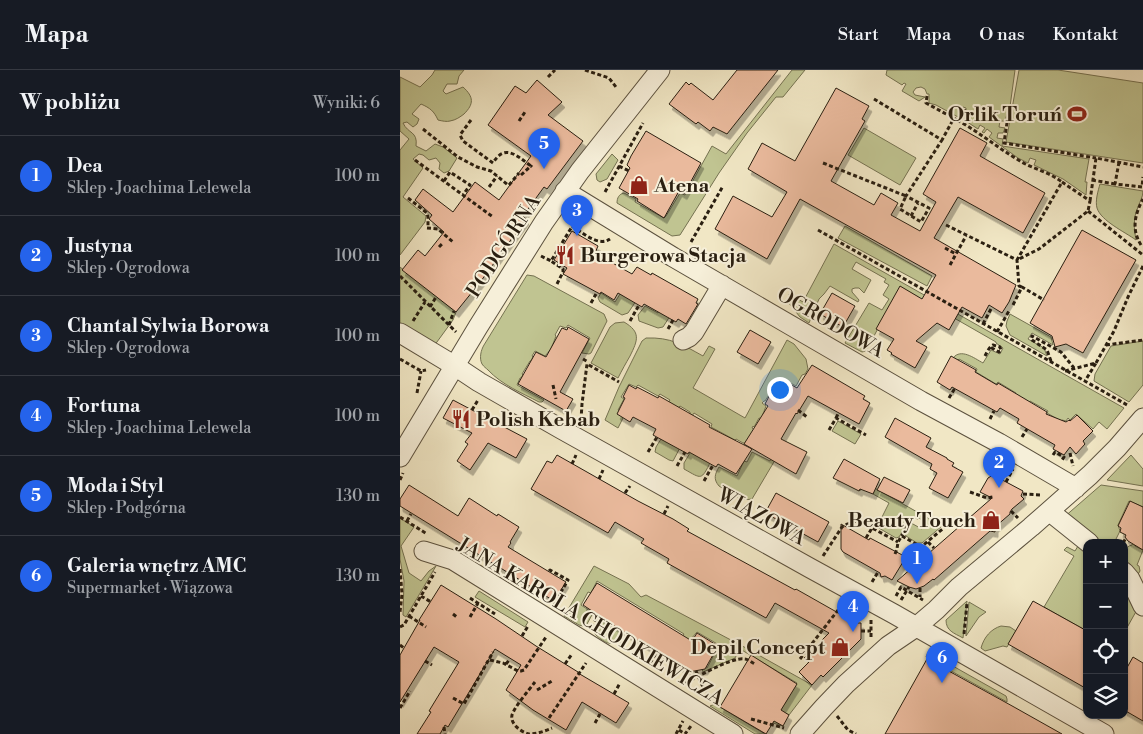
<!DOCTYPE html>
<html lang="pl">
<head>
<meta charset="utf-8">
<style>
  body { margin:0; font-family:"Libre Bodoni",serif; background:#20242c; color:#f1f3f6 }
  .controls { position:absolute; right:15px; bottom:15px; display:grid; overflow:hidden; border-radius:10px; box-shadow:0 1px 4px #0004 }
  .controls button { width:45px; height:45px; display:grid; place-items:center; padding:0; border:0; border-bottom:1px solid #363941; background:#171b24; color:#f1f3f6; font:25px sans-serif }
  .you { position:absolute; left:379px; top:319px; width:18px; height:18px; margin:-12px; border:4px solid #fff; border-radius:50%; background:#1a73e8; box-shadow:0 0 0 8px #1a73e833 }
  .badge { display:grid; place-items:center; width:32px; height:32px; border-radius:50%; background:#2563eb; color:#fff; font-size:16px; font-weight:700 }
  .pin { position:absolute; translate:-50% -41px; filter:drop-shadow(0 1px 2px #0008) }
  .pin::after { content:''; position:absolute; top:26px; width:18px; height:15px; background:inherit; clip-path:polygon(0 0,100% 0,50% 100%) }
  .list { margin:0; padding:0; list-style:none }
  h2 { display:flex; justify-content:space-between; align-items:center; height:65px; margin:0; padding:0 20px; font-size:21px }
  h2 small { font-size:16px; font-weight:400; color:#9ea1a6 }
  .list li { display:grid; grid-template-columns:32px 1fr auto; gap:15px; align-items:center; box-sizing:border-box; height:80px; padding:0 20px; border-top:1px solid #363941 }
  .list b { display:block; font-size:19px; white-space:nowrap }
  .list p { margin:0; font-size:16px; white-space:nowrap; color:#9ea1a6 }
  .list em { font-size:16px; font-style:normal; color:#9ea1a6 }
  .icon { flex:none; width:28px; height:28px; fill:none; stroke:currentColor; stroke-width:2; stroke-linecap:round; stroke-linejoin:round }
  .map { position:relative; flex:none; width:743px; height:664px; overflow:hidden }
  header { display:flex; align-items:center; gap:30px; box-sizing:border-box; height:70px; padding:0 25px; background:#171b24; border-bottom:1px solid #363941 }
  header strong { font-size:24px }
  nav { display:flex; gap:28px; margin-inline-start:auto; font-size:18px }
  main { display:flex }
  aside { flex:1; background:#171b24 }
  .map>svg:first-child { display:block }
</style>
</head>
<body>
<header>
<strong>Mapa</strong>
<nav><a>Start</a><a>Mapa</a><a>O nas</a><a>Kontakt</a></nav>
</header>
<main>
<aside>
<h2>W pobliżu<small>Wyniki: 6</small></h2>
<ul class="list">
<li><span class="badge">1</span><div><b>Dea</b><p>Sklep · Joachima Lelewela</p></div><em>100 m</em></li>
<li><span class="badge">2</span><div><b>Justyna</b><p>Sklep · Ogrodowa</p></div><em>100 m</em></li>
<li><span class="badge">3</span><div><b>Chantal Sylwia Borowa</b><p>Sklep · Ogrodowa</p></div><em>100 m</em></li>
<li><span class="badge">4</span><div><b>Fortuna</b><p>Sklep · Joachima Lelewela</p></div><em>100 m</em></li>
<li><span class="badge">5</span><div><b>Moda i Styl</b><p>Sklep · Podgórna</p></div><em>130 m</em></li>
<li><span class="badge">6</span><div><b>Galeria wnętrz AMC</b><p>Supermarket · Wiązowa</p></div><em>130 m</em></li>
</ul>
</aside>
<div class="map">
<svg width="743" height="664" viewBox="0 0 743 664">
  <defs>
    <filter id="shadow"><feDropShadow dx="3" dy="5.5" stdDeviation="0" flood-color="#0004"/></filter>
  </defs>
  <rect width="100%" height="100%" fill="#f1e7c5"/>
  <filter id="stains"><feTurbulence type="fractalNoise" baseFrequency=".004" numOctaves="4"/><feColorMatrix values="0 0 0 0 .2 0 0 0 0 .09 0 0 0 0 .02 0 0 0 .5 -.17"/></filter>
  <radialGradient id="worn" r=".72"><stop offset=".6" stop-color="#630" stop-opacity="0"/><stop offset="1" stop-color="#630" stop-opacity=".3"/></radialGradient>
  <path fill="#c0c491" stroke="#757251" d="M35,0H64L59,6L57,14H47L43,21L46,24L63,17C74,27 74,34 64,44C60,47 56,50 50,51C47,52 42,51 38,50C34,41 30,38 21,34L12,44L19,49L17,54L13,57L7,52L3,53C8,64 18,61 16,76L26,81L35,74L43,77L57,88L49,101L44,103L39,99L40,93L36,88L29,90L23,85L19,84L13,89L23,98L3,127L26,146L25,152L0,185V80L9,69L0,61V7L20,17L32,5Z
    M392,0H405L383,27H376L347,63L319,103L280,165L272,166L217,133C217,128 219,124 224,123L236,129L235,132L264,148L266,146L280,123L285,125L312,76L326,84Z
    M487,0H615L609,44H607L605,51H600L599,57L605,58L603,63H598L597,68L603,69L602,76L689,89L685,112H687L686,125L663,109L634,95L636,90L630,88L628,93L618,88L589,67L592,63L587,59L584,63L582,62L585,58L580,55L578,59L561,48L566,44V38L563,37L562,42L558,47L536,35L529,33V24H527L525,19L521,17L516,18L513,22L515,25L525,27L519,31L502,21L506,14L504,13L502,15L486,5Z
    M619,0H658L743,13V93L606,72Z
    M464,58L516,88L500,115L448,85Z
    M212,84L218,90L207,109L200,112L197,110L196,104Z
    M700,114L743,121C743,127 740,131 738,137C733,149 734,158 736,170C725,162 701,151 697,138C695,131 698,121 700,114Z
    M445,156L532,206L527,216L438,168Z
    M434,174L724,338L707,359L699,352L693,359L676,344L670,350L668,348L666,351L662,350L661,351L647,343L648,341L630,331L629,333L615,325L616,323L598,312L596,314L576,302L577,299L559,289L557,291L553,288C561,278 574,288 583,293L591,280L600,284L603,278L596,273V272L500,217L466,281L462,282L445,273L469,233L482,240L489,229L483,225L489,215L484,212L486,209L456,192L452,199L471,210L464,223L459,218H455L452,219V222L459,230L458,232L430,216L424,224L419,229L409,253L400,247L388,232L389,224L403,232Z
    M0,197L56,242L53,250L34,276L0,256Z
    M127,205L134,206L204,244L207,251L191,283L189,284L182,283L190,268L168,255L166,258L160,256L155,265L156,266L151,279L145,286L135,281L132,286L133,287L131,291H130L122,304L123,305L121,308H120L117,315L144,330L142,332H139C122,323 102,315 88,300C86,298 84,297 82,294C79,288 81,280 84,275Z
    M201,223L215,232L220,224L236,231L228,243L222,245L200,232L198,228Z
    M245,236L258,243L260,240L270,246L263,257L258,258L239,251L238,245Z
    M610,244L651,267L653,275L632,263L628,269L644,278L647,286L610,265L606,256L607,251Z
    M224,252C241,262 238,270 230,286C226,293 222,300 218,308L191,293L210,257L215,253Z
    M246,268C271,267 283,275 303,286L309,276L315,279L293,318L345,348L387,270L394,274L406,289L408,299L405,304L402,305L396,316L383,309L379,315L376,314L365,331H364L362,333L366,336L363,344L365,345L363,349L359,348L354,357L353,356L352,358L356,361L345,373H343L336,369L335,370L311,357L312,354L294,343L292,346L290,344V342L280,336L278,338L268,333L270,330L260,324L258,326L238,315L236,317L229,314L221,327L224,329L218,340L225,344L218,358L205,350L219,317L242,271Z
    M743,271V315L729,332L694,311L695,304L711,276Z
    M438,351L461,364L455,374L432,361Z
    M266,361L283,372L273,391L269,390L257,383L255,382L256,377Z
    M293,378L311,391C301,411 302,409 284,399V393Z
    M376,378L381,380L352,429C341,432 329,422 319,416C313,409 315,404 319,397L337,406L344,391L347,392L352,382L370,391Z
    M731,385L743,399V416L707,410Z
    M464,412L542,456L522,473H517L506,466L505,464L511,453L522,459L526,454L522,452V450L519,448L518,449L511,447L499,467L496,468L477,457L489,433L473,424L475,419H462L459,421Z
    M701,415L743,421V437L729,431L718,455L720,461L714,473H696L663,448Z
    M0,448L14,457L1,476L9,503L21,511L29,501L36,496L6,547L3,545L4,511L0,489Z
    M673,470L687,478V561L644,537L674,486L664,480L667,477L675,481L678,476L672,472Z
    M734,471L735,476L743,480L737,495L739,496L740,501L737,506L724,493C724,485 723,477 732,475Z
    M194,496L229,514L241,527L246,525L346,578L412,615L389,645L382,641L376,652L383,656L373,653L397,613L340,579L335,588L303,602L301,596L307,598L319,575L297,562L291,569L287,570L282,567L284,564L197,511L191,523L188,522L181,535L193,543L187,554L183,556L179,555L164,546Z
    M724,508L738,538L724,563Z
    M79,521L128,552L125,557L75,527Z
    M567,531L563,568C554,563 546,561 546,550Z
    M569,532L586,542L579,547L566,566Z
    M202,550L222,563C220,565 219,568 218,571C211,578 200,569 195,564L194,560Z
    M601,556L610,557L616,561L607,577L603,576L585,581L581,578C584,567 591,559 601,556Z
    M528,582L606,626L607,629V632L526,587Z
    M315,634L365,664H355L310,636Z"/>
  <path fill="#eaba9d" stroke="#2a1f11" filter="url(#shadow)" d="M337,0H378L327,64L313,57L310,61L298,52L296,54L269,34L286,12L289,15L291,13L313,30Z
    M137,10L162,32L148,45L183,71L147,119L144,117L123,146L126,149L81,211L56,242L2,200L18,180L25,186L44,162L29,149L32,145L15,130L23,119L53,142L75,112L99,130L131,86L88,55L115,16L126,23Z
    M436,18L469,36L462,49L465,51L431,111L474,135L481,123L498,133L491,145L520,161L536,132L523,124L560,58L587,73L580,86L645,123L623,163L558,127L534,168L616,215L609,232L602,243L589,235L582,248L562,237L549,260L537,253L516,271L527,277L515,298L491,284L492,283L487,280L494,269L476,259L500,216L522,229L536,205L400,129L367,189L315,159L333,126L372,147L387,122L348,99L362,73L395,91Z
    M246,61L301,93L284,124L279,121L264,148L237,131L238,129L219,118L230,98L227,95L231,86Z
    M682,160L736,190L683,283L666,274L655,277L652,266L630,253Z
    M172,161L198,176L195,183L232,204L237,197L251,205L252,203L298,229L296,233L298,234L286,254L278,249L276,252L244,234L242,237L218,223L214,230L201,222L200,224L163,204L167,198L154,190Z
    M432,223L455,236L443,257L420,244Z
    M168,257L189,269L160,322L173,329L166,341L118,314L136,282L146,287L162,258L167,260Z
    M350,260L371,272L358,294L337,282Z
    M551,286L576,300L575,302L597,315L598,313L647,342L646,344L666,352L669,350L670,351L677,345L693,361L683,371L685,374L676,384L670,377L664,385L653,379L655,375L617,353L619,349L600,338L597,342L552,317L550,320L537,312Z
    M412,295L465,326L463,329L470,333L459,354L408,326L397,344L396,343L381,369L407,382L396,404L344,374L368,336L365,334L375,315L380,317L383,310L397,318Z
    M229,315L236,319L237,317L258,328L259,326L310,355L309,357L352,379L336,404L318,394L316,397L289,382L288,384L253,365L256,359L233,347L230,352L217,344L225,328L223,327Z
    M53,330L127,369L116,388L88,373L70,400L57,391L68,374L65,372L72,363L43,348Z
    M495,348L531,368L526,377L547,388V389L554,393L552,396L563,402L548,428L529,418L537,403L530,399L532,394L485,367Z
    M157,385L238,431L273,449L289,459L287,461L395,520L396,519L456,553H461V569L423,607L421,605L412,615L399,602L409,592L404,588L429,563L375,533L366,548L267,493L269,489L241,473L244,469L215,452L208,463L131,419L147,391L152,393Z
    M444,389L480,409L473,424L460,419L459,421L433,408Z
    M593,405L623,421L621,426L624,429L612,439L610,442V444L595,457V462L590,461L534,510L533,509L524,516L516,519L509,517L497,511L592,428L580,422L588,408Z
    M484,407L510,420L503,433L477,420Z
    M9,415L58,446L69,428L97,446L98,444L119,457L110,472L111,473L108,477L166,512L154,531L0,436V429Z
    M376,423L429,452L418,472L365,443Z
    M730,431L743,437V480L728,471L725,467L726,465L720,462L721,458L718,456Z
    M441,454L469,470L470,468L506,487L492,510L485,506L481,507L480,503L443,482L441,479Z
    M197,513L292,571L297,563L318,576L305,599L289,602L195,544V543L183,535Z
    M41,515L96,549L136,576L178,602V603L229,633L216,653L182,632L166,660L133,640L106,620L121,595L95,579L48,657L45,655L40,664H17L31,642L29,641L59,592L34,577L0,632V585L20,550H19Z
    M633,531L687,561V619L608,574Z
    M351,585L397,614L381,640L389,645L383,656L374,651L366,664L320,637Z
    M733,587L743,593V651L724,640V603Z
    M527,589L614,637L662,664H485Z"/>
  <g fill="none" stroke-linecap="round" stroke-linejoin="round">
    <g stroke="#5c513e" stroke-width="21">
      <path id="minor" d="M165,121L273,187L521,331L599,373L676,418
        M0,263L55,296L79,312L161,359L410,498L494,544L704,664
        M283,270L289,267L294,262L322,215
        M0,387L78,257L144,152L180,101L260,0
        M649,441L689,473
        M24,481L53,490L333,664
        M724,502L730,509L743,536
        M400,664L424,637L446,614L488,576L516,557L536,540L559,517L631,457L690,405L717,378L743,348"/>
    </g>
    <path stroke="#2a1f11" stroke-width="3" stroke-dasharray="4 2.5" stroke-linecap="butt" d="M185,0L209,8L216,17
      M148,7L155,0
      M527,26L526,33L557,50L564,42L565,38
      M474,29L542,70L554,48
      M608,46L604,73L696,88
      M71,50L60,65L63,71L93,93C105,73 117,86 131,96
      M557,50C579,62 598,78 620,91C633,99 649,102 662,112
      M119,51L125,42
      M23,59L58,87L77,97L91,101L108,115
      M15,90L93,147
      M719,92L715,114L742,117L743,107
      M423,93L506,126L500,139L521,152L529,138L506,126L542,70
      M219,96L229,101
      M121,105L131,96L132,97
      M692,110L715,114
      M44,111L50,102L70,115L63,125
      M662,112L690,131L688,141L639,179L617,190Z
      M109,115L119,103
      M89,117L97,106
      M205,122L243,53
      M8,128L27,143L28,147V157
      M690,131L696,88L743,97
      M688,141L743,185
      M511,146L518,133
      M546,155L617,190L619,216L622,217
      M172,156C183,163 198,177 210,169
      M27,158L38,159L53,172
      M418,160L729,336
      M291,172L323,116
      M741,175C731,159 735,144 743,129
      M39,177L43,173
      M545,178L556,184L566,166
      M141,186L151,191
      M550,195L556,184
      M0,206L56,262
      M157,214L163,202V199L151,191L176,150
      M191,233L196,224
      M613,235L622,217L644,230
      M30,237L36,227
      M13,251L25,232
      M230,251L239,235
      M583,254L592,237
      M49,255L54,241
      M268,259L273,250
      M597,262L609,241
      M706,275L743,270
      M585,286C587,282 590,276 593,275L600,277L601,281L599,282L590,277
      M0,289L21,301L26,300
      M183,289L188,292
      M651,291L647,280L632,270L631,269L632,266L661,282L674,298
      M696,293L714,261L728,227L743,196
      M665,301L696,293L685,311
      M153,315L156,329
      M17,323L21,301
      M549,328L555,318
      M72,340L78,330
      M398,340L407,347
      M436,348L438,344
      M590,349L594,341
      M181,350L182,334L187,294L219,312
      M429,360L436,348L466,365
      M622,367L627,359
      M248,382L257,367
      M670,383L673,396
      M653,385L655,382L664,387L662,390
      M172,394L176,385
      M277,396L285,382
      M593,405L598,392
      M199,409L203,400
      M0,410L3,403
      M304,411L313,395
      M606,412L613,399
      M570,422L587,428L593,427
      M225,423L230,416
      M623,424L642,425
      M611,441L618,448
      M264,444L268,436
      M450,446L498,472
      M0,447L27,464
      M7,451L11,444
      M502,466L521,477L552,451
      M466,468L472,458
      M528,472L534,478
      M723,473L726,468
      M495,484L497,479L498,472L512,449
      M423,486L442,457L445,455L459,450
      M512,492L521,477
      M0,499L2,524L0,542
      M149,501L150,500L168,510L154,534
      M472,512L478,502
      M520,518V527
      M21,526L31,532
      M496,526L501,517L523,530
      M70,528L95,544
      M501,530L509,517
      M53,544L58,548
      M9,546L26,557
      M70,547L78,533
      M471,550V569
      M0,557L4,555L35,502
      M191,557L196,549
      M461,561H471
      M564,564L567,533
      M122,566L128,556
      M0,575L4,578
      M221,575L225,567
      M400,589L442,535
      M90,590L103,593L118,601H121L124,600L146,567
      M25,591L32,595
      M250,593L255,585
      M106,594L110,589
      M165,594L172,584
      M296,601L302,615L309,624
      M135,612C129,620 115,636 112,645C110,654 121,662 129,664C137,664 145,661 152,658
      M285,613C298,607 331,587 344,589C348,589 351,592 355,594
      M137,620L152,611
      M214,624L220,613
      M53,628L64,634L93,582
      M0,638L10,621
      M437,646L448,660L456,664
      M149,648L186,593
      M351,649L384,658
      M195,653L200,644
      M44,657L45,664
      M279,660L285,664L291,656
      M276,664L283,651"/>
    <use href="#minor" stroke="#f6efd9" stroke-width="19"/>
  </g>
  <defs>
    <g id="stadium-bare" transform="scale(1.5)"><path d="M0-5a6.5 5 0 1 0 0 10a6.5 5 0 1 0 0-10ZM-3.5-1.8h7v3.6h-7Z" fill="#8f2418" stroke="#f6efd9" stroke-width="2.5" paint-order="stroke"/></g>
    <g id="shop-bare" transform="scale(1.5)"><path d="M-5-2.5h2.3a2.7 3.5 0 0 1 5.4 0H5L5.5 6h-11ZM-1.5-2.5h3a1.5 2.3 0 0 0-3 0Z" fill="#8f2418" stroke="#f6efd9" stroke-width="2.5" paint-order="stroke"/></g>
    <g id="restaurant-bare" transform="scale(1.5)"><path d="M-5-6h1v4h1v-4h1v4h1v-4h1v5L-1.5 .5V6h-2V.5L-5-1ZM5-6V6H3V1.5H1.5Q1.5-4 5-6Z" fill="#8f2418" stroke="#f6efd9" stroke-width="2.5" paint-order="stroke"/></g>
  </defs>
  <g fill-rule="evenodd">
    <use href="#stadium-bare" x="677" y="44"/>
    <use href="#shop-bare" x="239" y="115"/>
    <use href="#restaurant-bare" x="165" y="185"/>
    <use href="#restaurant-bare" x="61" y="349"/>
    <use href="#shop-bare" x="591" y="450"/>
    <use href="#shop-bare" x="440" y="577"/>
  </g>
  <g text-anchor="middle" stroke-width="4" stroke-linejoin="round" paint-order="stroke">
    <g font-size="20" font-weight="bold" fill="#2a1f11" stroke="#f6efd9" text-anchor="end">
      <text x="662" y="51">Orlik Toruń</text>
      <text x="254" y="122" text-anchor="start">Atena</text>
      <text x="180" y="192" text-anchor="start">Burgerowa Stacja</text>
      <text x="76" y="356" text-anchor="start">Polish Kebab</text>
      <text x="576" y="457">Beauty Touch</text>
      <text x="425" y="584">Depil Concept</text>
    </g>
    <g font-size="20" fill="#2a1f11" stroke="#f6efd9">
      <text transform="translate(103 176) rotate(-57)" y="7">PODGÓRNA</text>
      <text transform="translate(431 252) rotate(30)" y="7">OGRODOWA</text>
      <text transform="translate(362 446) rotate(29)" y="7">WIĄZOWA</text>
      <text transform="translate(191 551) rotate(31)" y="7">JANA KAROLA CHODKIEWICZA</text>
    </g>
  </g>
  <rect width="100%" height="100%" filter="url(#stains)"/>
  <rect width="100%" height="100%" fill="url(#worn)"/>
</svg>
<div class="controls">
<button>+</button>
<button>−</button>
<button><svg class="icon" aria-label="locate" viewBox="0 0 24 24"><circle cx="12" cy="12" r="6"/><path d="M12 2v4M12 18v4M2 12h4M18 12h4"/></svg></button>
<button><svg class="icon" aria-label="layers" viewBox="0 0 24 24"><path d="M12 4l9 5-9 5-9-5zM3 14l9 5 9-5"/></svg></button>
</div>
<div class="you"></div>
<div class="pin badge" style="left:517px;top:514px">1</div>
<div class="pin badge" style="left:599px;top:418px">2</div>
<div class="pin badge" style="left:177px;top:166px">3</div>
<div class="pin badge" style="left:453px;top:562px">4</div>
<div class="pin badge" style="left:144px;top:99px">5</div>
<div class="pin badge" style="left:542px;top:613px">6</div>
</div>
</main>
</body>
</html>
